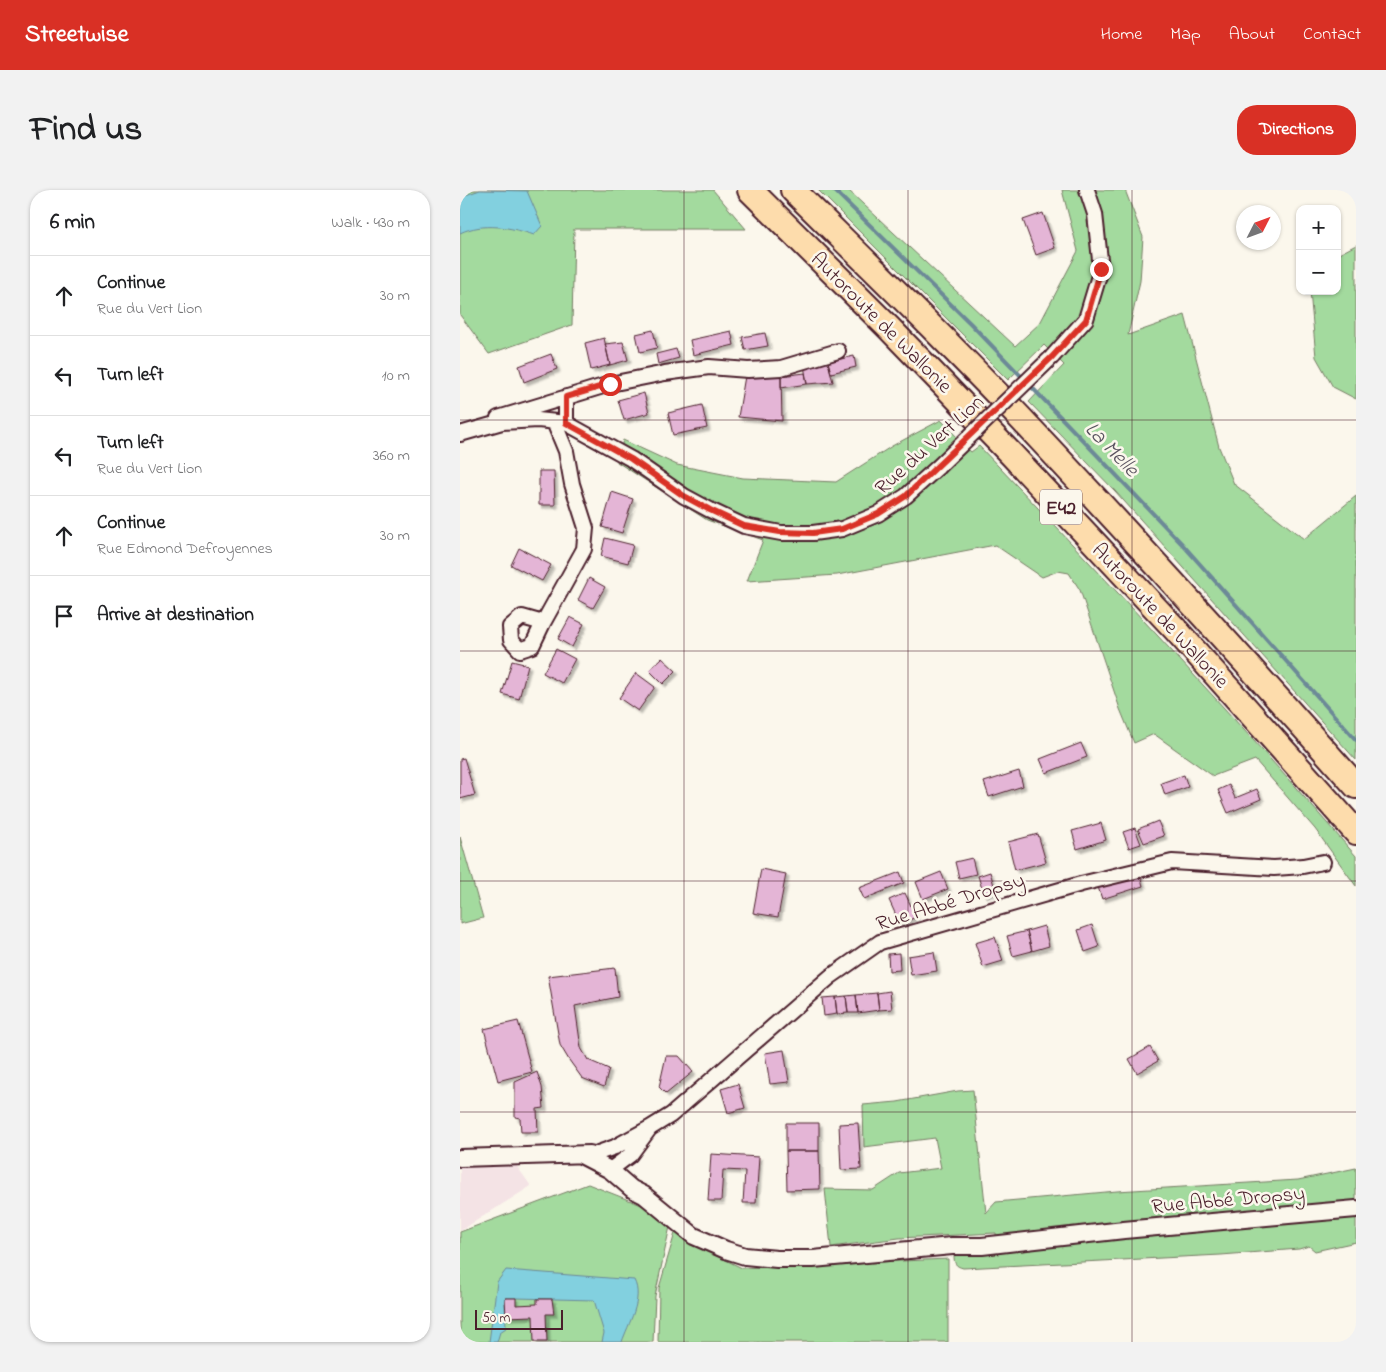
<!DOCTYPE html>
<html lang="en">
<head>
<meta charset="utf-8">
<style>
  body { margin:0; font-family:"Indie Flower",sans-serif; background:#f2f2f2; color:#202124 }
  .controls { position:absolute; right:15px; top:15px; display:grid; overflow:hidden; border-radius:10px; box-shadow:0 1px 4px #0004 }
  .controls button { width:45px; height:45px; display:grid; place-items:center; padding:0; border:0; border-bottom:1px solid #e0e0e0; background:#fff; color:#202124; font:25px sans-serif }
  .compass { position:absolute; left:776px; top:15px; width:45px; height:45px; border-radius:50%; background:#fff; box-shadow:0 1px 4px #0004; rotate:48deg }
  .scale { position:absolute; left:15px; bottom:12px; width:88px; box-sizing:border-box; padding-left:5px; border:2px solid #4a1f2b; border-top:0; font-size:14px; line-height:18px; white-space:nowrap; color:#4a1f2b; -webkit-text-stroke:4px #fbf7ec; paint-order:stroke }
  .stop { position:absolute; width:15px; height:15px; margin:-11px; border:4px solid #d93025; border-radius:50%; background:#fff }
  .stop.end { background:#d93025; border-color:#fff; box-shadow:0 1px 5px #0008 }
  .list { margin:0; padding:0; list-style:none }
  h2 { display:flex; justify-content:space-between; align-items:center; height:65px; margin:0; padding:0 20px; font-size:21px }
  h2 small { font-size:16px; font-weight:400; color:#757577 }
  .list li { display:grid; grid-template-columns:32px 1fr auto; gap:15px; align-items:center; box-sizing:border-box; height:80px; padding:0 20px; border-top:1px solid #e0e0e0 }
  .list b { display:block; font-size:19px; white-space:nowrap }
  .list p { margin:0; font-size:16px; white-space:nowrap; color:#757577 }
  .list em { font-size:16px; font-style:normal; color:#757577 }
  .icon { flex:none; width:28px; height:28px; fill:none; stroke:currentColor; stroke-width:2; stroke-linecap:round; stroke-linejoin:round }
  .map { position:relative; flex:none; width:896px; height:1152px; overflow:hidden; border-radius:20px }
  header { display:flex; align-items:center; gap:30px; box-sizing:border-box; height:70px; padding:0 25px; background:#d93025; color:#fff }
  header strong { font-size:24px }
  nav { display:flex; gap:28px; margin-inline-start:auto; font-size:18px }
  .intro { display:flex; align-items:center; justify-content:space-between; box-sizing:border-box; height:120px; padding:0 30px }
  h1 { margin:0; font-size:35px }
  .button { padding:12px 22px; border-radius:20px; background:#d93025; color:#fff; font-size:18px; font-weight:700 }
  main { display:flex; gap:30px; padding:0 30px }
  aside { flex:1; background:#fff; border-radius:20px; box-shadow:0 1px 4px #0004 }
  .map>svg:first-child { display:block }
</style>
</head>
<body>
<header>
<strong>Streetwise</strong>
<nav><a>Home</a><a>Map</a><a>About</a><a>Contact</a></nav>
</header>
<div class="intro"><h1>Find us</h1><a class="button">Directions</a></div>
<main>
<aside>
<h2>6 min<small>Walk · 430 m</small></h2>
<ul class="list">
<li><svg class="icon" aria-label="ahead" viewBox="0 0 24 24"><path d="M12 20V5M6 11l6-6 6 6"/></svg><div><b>Continue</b><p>Rue du Vert Lion</p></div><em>30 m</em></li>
<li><svg class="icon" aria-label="left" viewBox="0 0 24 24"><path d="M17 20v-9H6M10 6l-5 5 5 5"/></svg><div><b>Turn left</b></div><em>10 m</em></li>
<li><svg class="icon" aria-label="left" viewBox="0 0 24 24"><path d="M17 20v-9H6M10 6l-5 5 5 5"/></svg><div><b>Turn left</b><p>Rue du Vert Lion</p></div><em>360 m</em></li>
<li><svg class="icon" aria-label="ahead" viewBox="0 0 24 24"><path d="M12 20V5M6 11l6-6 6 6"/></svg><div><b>Continue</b><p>Rue Edmond Defroyennes</p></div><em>30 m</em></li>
<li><svg class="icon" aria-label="arrive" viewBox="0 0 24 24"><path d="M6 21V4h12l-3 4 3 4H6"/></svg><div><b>Arrive at destination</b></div></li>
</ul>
</aside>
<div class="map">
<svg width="896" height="1152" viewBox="0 0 896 1152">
  <defs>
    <filter id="shadow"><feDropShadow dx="3" dy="3" stdDeviation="1" flood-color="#0004"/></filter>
  </defs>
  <rect width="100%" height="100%" fill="#fbf7ec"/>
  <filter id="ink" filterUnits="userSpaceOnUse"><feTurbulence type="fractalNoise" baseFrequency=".02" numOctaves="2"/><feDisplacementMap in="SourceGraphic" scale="10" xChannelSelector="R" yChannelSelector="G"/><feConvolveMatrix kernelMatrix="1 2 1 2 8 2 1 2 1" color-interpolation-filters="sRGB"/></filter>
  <g filter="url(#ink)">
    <path fill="#f4e3e5" d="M0,971H53L71,996L0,1041Z"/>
    <path fill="#a3da9e" stroke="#767c64" d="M0,0H253L286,39H114L112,135L29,164L0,125Z
      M358,0H388L555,156L580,133L618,61L602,0H665L683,47L680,91L668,145L725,125L759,257L774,294L844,349L896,306V570L655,301L569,212L604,175L584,155L548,190Z
      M896,55V209L873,197L856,167L850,101H877V65Z
      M481,230L511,262L519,256C647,390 774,526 896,666V696L855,639L795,570L753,586L694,544L674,553L660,519L620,400L609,383L598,381L582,387L535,355L377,385L287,391L303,350L247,330L157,272L163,250L217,275L283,288L376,292L432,256Z
      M0,647L23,728L0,734Z
      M513,900L526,1023L536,1012L657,1001L838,990L896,978V1052L855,1061L849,1056L839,1059L761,1065L503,1078C495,1076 494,1073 494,1065L536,1061V1043L439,1048L371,1057L365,999L413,1000L439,983L481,978L475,948L404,957L403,915L437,912L498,901Z
      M128,994L212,1027L195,1106L193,1152H0V1042Z
      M215,1043L249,1062L282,1078L488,1069V1152H198L199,1098Z"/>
    <path fill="#82d0df" stroke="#6c8997" d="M20,0L67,1L82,36L74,45C51,37 23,32 0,43V7Z
      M46,1080L174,1090C184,1109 168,1134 162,1152H142L144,1143L134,1110L56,1108H45L46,1138L40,1142L37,1152H29L37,1092Z"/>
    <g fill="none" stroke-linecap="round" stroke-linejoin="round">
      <path stroke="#6c8997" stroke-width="4" d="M374,0L511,134L638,266L723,355L896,550"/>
    </g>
    <path fill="#e4b5d6" stroke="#4a1f2b" filter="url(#shadow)" d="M583,23L595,58L576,65L563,30Z
      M193,140L197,158L180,162L176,144Z
      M271,141L274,155L233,165L230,150Z
      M305,143L308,156L285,160L282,147Z
      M144,148L150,175L131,180L125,153Z
      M163,152L168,170L150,175L145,154Z
      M216,159L219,168L198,174L196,164Z
      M91,164L97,179L64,192L59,176Z
      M394,166L396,177L371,183L368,172Z
      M368,172L373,192L347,194L344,175Z
      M345,183L347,194L321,198V186Z
      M285,186H321L322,231L278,227Z
      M184,203L189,223L164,230L158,210Z
      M242,215L247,238L213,245L208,223Z
      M79,281H94L95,315H79Z
      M152,302L173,309L162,343L142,337Z
      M145,348L173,355L168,373L141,366Z
      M59,358L91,375L82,391L51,375Z
      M129,388L145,397L133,418L118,410Z
      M110,427L124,434L112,457L98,449Z
      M96,459L115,469L102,493L83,483Z
      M202,468L216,481L203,494L189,480Z
      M52,471L68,475L59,509L42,504Z
      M176,483L195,497L178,521L159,508Z
      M621,553L627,567L586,583L580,569Z
      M4,568L15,605L0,609V569Z
      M559,581L563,596L529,607L524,592Z
      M724,585L728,597L705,605L701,593Z
      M769,595L775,608L797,599L801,609L768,623L758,600Z
      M698,631L704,646L684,653L678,639Z
      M641,633L646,650L617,659L612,641Z
      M675,638L681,654L669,658L663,642Z
      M578,644L586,672L555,680L548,652Z
      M512,668L516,684L499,688L495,672Z
      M301,679L326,684L318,727L293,723Z
      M440,682L444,693L404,709L399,698Z
      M481,682L488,699L463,709L456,692Z
      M530,682L536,702L524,705L518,686Z
      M680,685L683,696L642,709L638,697Z
      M445,703L456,727L440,734L429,710Z
      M632,735L639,757L625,762L618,740Z
      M584,736L589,756L572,761L567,741Z
      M567,741L572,761L553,766L547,746Z
      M535,747L543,771L523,777L515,753Z
      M474,762L477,781L451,785L448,766Z
      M439,763L440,780L429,781L428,764Z
      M155,778L158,807L115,816L121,858L128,870L149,879L144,897L122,888L109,870L100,855L88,786Z
      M430,801L432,819L419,820L417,803Z
      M417,803L419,820L398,823L396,805Z
      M396,805L398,823H388L386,806Z
      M386,806L388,823L377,824L375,807Z
      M375,807L377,824L364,826L362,808Z
      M58,831L72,882L38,891L24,839Z
      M690,857L698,871L677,883L669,869Z
      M324,860L329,892L310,894L305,863Z
      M206,866H219L233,882L206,904L199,897Z
      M77,882L82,897L84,918L77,919L78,942H61L60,928L55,927V892Z
      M278,894L285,918L268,923L261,899Z
      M326,933H359V961H326Z
      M398,933L401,979L381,980L379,934Z
      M326,961H359L360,999L327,1000Z
      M251,964L299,967L296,1013H283L285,981L263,980L261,1011H248Z
      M45,1108H56V1115L77,1114V1109H92L94,1124H86L87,1152H74L73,1126L46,1127Z"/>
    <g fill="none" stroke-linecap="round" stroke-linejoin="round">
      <g stroke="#4a1f2b" stroke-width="18">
        <path id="minor" d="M592,167L626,129L641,79L635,24L627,0
          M106,207V233
          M38,228L150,194L205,183L249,177L288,180L321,178L378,161
          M0,244L42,232L78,230L106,233L171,269L224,306L250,320L284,336L321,343H353L382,339L418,324L446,306L478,277
          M83,433L62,427L50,437L51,450L60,460L72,456L83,433L124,359L126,338L112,294L106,261L94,232
          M190,938L211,925L370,787L420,752L621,694L712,672L814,678L843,676L863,672
          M138,963L155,957L190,938L170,965L150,980"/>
      </g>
      <g stroke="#4a1f2b" stroke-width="20">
        <path id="tertiary" d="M121,965L150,980L172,999L184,1005L234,1046L266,1060L285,1066L317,1069H353L492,1056H522L664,1040L896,1019
          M0,968L130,964"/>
      </g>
      <g stroke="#4a1f2b" stroke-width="28">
        <path id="motorway" d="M290,0L429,138L552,265L716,440L896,642
          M333,0C416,82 500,163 580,249C687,363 792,479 896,596"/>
      </g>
      <use href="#minor" stroke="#fbf7ec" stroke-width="14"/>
      <use href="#tertiary" stroke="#fbf7ec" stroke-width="16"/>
      <use href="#motorway" stroke="#fddcac" stroke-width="24"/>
      <g stroke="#4a1f2b" stroke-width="18" stroke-linecap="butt">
        <path id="minor-bridge" d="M478,277L592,167"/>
      </g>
      <use href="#minor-bridge" stroke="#fbf7ec" stroke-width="14"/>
    </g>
  </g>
  <g fill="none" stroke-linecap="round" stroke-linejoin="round" filter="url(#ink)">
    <path stroke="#d93025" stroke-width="6" d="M150,194L106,207V233L171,269L224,306L250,320L284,336L320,342L353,343L382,339L418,324L446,306L592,167L626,130L641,79"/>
  </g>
  <path fill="none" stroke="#4a1f2b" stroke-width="1" stroke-opacity="0.55" d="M224,0V1152M448,0V1152M672,0V1152M0,230H896M0,461H896M0,691H896M0,922H896"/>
  <g text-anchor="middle" stroke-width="5" stroke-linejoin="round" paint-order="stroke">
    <rect fill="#fbf7ec" stroke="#7f6065" stroke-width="1" x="580" y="299.5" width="42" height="35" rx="4"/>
    <g font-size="20" font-weight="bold" fill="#4a1f2b">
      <text x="601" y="324">E42</text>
    </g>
    <g font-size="21" fill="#4a1f2b" stroke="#fbf7ec">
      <text transform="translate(422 132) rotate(45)" y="7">Autoroute de Wallonie</text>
      <text transform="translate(469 254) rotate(-42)" y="7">Rue du Vert Lion</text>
      <text transform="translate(701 425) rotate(47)" y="7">Autoroute de Wallonie</text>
      <text transform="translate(490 711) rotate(-17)" y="7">Rue Abbé Dropsy</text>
      <text transform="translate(768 1009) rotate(-5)" y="7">Rue Abbé Dropsy</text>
    </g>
    <g font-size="22" font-style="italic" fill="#5b5461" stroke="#fbf7ec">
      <text transform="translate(653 258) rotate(46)" y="8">La Melle</text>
    </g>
  </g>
</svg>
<div class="controls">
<button>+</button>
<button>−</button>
</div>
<svg class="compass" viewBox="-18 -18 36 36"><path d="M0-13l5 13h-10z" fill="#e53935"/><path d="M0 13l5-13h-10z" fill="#757577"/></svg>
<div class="scale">50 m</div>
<div class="stop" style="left:150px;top:194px"></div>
<div class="stop end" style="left:641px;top:79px"></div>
</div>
</main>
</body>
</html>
